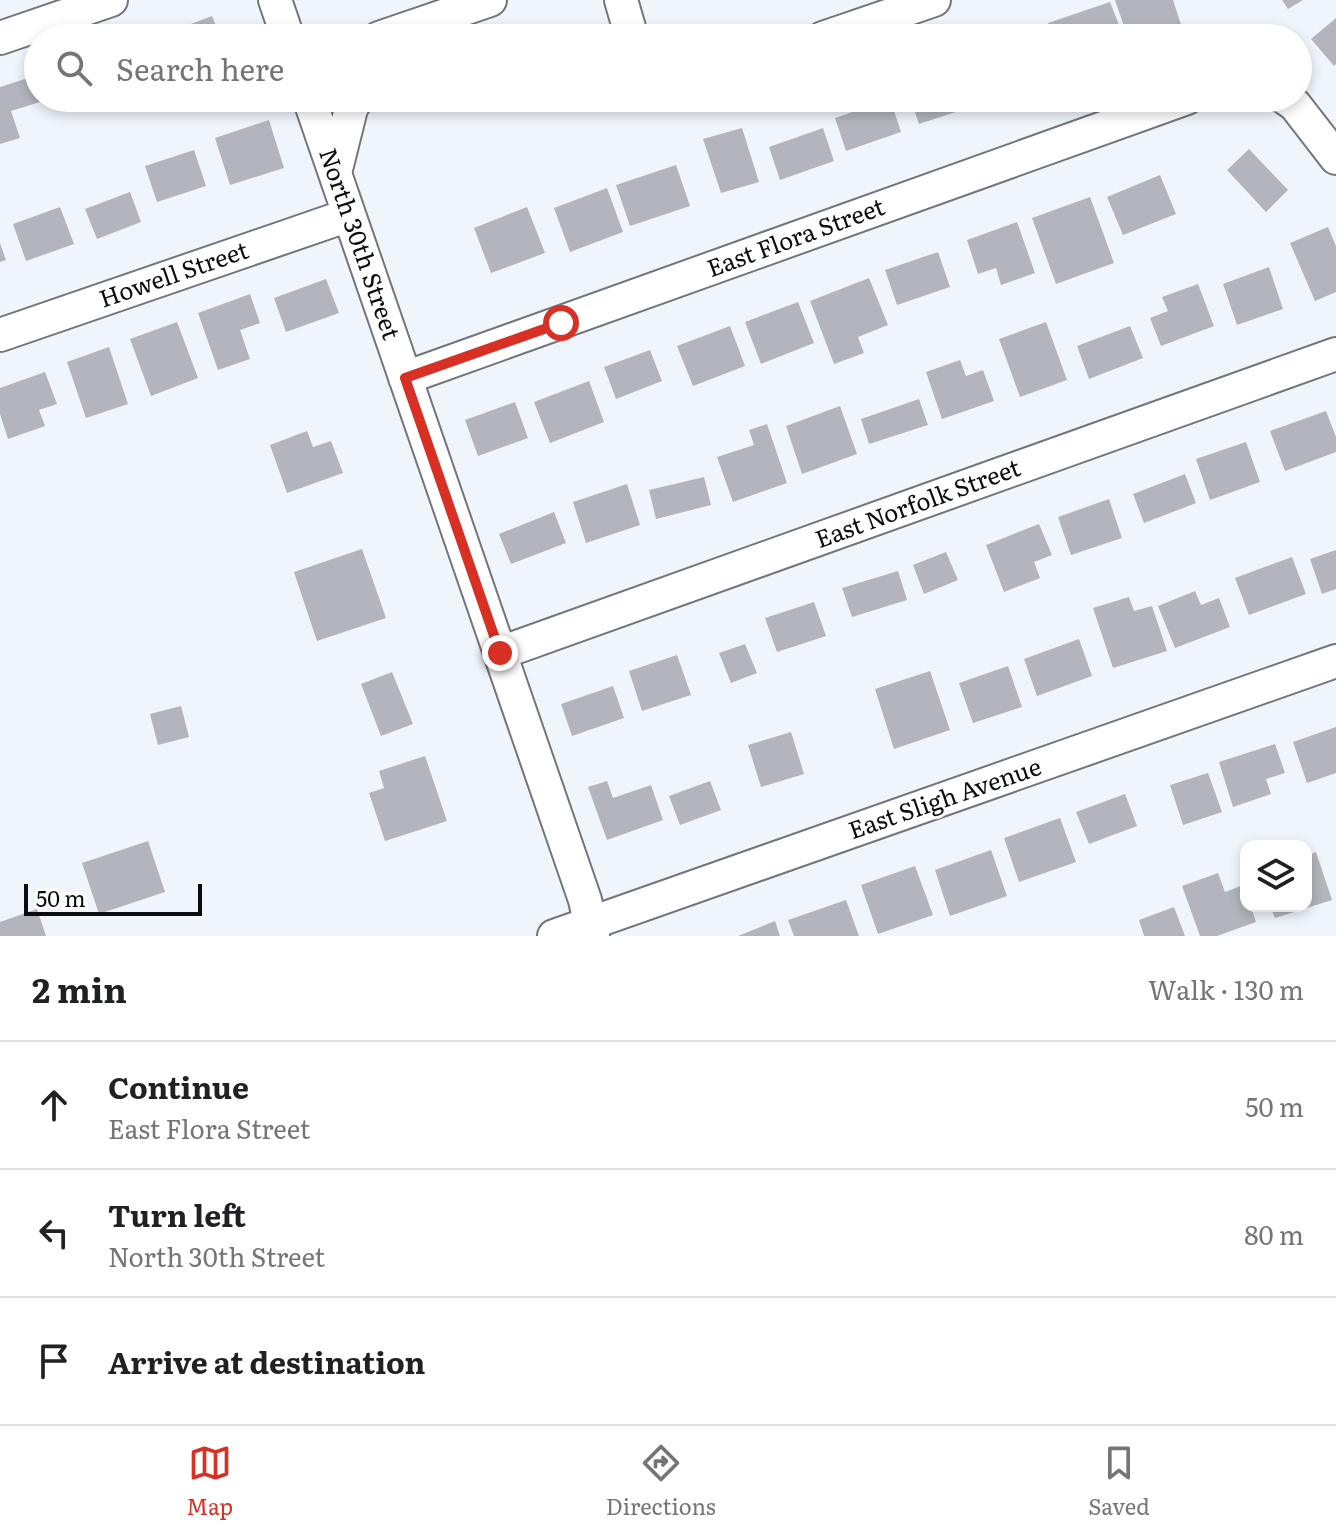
<!DOCTYPE html>
<html lang="en">
<head>
<meta charset="utf-8">
<style>
  body { margin:0; font-family:Literata,serif; background:#f2f2f2; color:#202124 }
  .controls { position:absolute; right:24px; bottom:24px; display:grid; overflow:hidden; border-radius:16px; box-shadow:0 4px 12px #0003 }
  .controls button { width:72px; height:72px; display:grid; place-items:center; padding:0; border:0; border-bottom:2px solid #e0e0e0; background:#fff; color:#202124; font:40px sans-serif }
  .scale { position:absolute; left:24px; bottom:20px; width:178px; box-sizing:border-box; padding-left:8px; border:4px solid #0c0d0f; border-top:0; font-size:22px; line-height:28px; white-space:nowrap; color:#0c0d0f; -webkit-text-stroke:6px #fff; paint-order:stroke }
  .stop { position:absolute; width:24px; height:24px; margin:-18px; border:6px solid #d93025; border-radius:50%; background:#fff }
  .stop.end { background:#d93025; border-color:#fff; box-shadow:0 2px 8px #0008 }
  .list { margin:0; padding:0; list-style:none }
  h2 { display:flex; justify-content:space-between; align-items:center; height:104px; margin:0; padding:0 32px; font-size:34px }
  h2 small { font-size:26px; font-weight:400; color:#757577 }
  .list li { display:grid; grid-template-columns:52px 1fr auto; gap:24px; align-items:center; box-sizing:border-box; height:128px; padding:0 32px; border-top:2px solid #e0e0e0 }
  .list b { display:block; font-size:30px; white-space:nowrap }
  .list p { margin:0; font-size:26px; white-space:nowrap; color:#757577 }
  .list em { font-size:26px; font-style:normal; color:#757577 }
  .icon { flex:none; width:44px; height:44px; fill:none; stroke:currentColor; stroke-width:2; stroke-linecap:round; stroke-linejoin:round }
  .map { position:relative; flex:none; width:1336px; height:936px; overflow:hidden }
  .search { position:absolute; background:#fff; box-shadow:0 4px 12px #0003; left:24px; right:24px; top:24px; height:88px; display:flex; align-items:center; gap:20px; box-sizing:border-box; padding:0 28px; border-radius:44px; color:#757577; font-size:30px }
  .sheet { height:488px; background:#fff }
  nav { display:flex; justify-content:space-around; align-items:center; box-sizing:border-box; height:112px; border-top:2px solid #e0e0e0; background:#fff; font-size:22px; color:#757577 }
  nav a { display:grid; justify-items:center; gap:4px }
  nav .on { color:#d93025 }
  .map>svg:first-child { display:block }
</style>
</head>
<body>
<div class="map">
<svg width="1336" height="936" viewBox="0 0 1336 936">
  <rect width="100%" height="100%" fill="#f0f5fc"/>
  <path fill="#b4b4bc" d="M1115,0H1173L1183,31L1162,38H1128Z
    M1282,0H1303L1288,9Z
    M1110,2L1124,38H1053L1048,23Z
    M212,16L221,38H178L175,30Z
    M1336,18V64L1334,66L1311,39Z
    M31,77L40,102L11,111L20,138L0,144V87Z
    M48,98H80L52,108Z
    M910,98H975L977,105L919,124Z
    M890,99L901,132L846,151L835,118Z
    M269,120L284,168L230,185L215,138Z
    M742,128L759,182L721,193L703,139Z
    M823,128L834,161L780,180L769,147Z
    M1249,149L1288,190L1266,212L1227,170Z
    M194,150L206,186L157,202L145,166Z
    M676,165L690,206L630,226L616,185Z
    M1160,175L1176,214L1123,235L1107,197Z
    M607,188L623,232L570,252L554,208Z
    M130,192L141,222L97,239L85,209Z
    M1090,197L1114,263L1056,284L1032,218Z
    M60,207L74,244L26,261L13,224Z
    M527,207L545,253L491,273L474,228Z
    M1017,222L1035,273L1001,285L996,268L978,274L967,240Z
    M1328,227L1336,246V292L1315,301L1290,243Z
    M0,243L6,260L0,262Z
    M938,252L950,287L897,305L885,270Z
    M1269,267L1283,309L1237,325L1223,284Z
    M869,278L888,325L858,337L864,353L834,364L810,301Z
    M326,279L339,313L286,332L274,298Z
    M1198,284L1214,326L1161,346L1150,318L1168,311L1162,297Z
    M250,294L260,323L240,330L250,359L218,370L198,313Z
    M798,302L814,343L761,364L745,322Z
    M177,322L198,378L151,396L130,339Z
    M1046,322L1067,380L1020,397L999,339Z
    M730,326L745,366L693,386L677,346Z
    M1130,326L1143,358L1089,379L1077,346Z
    M109,347L128,404L86,418L67,362Z
    M650,350L662,381L616,399L604,367Z
    M960,360L966,376L983,370L994,401L942,419L926,372Z
    M45,372L57,404L39,410L45,426L8,439L0,414V388Z
    M589,381L604,422L550,443L534,402Z
    M919,399L928,425L869,444L861,419Z
    M515,402L528,438L478,456L465,420Z
    M840,406L857,454L802,474L786,426Z
    M1326,411L1336,437V452L1285,471L1270,431Z
    M767,424L787,483L733,502L717,457L754,445L749,430Z
    M307,431L313,447L331,441L343,473L287,493L270,445Z
    M1246,442L1260,482L1210,500L1196,459Z
    M1185,474L1196,503L1144,523L1133,494Z
    M704,477L711,505L656,519L649,490Z
    M627,484L640,525L586,543L573,502Z
    M1109,499L1122,538L1071,555L1058,517Z
    M554,512L566,543L511,564L499,534Z
    M1039,524L1052,555L1034,562L1040,578L1004,592L986,545Z
    M362,549L386,618L317,641L294,572Z
    M1336,550V589L1322,594L1310,559Z
    M946,552L958,580L924,594L913,565Z
    M1292,557L1306,594L1249,615L1235,578Z
    M898,571L907,600L852,617L842,588Z
    M1195,591L1201,605L1219,598L1230,627L1175,648L1158,606Z
    M1129,597L1134,611L1152,606L1167,651L1113,668L1093,608Z
    M814,602L826,636L777,652L765,618Z
    M1079,639L1092,676L1037,696L1024,659Z
    M745,644L757,673L731,683L719,653Z
    M677,655L691,695L642,711L629,671Z
    M1008,666L1022,707L973,723L959,683Z
    M930,671L950,730L894,749L875,689Z
    M392,672L413,724L381,736L361,684Z
    M613,686L624,718L572,736L561,704Z
    M181,706L189,737L158,745L150,714Z
    M1336,727V773L1307,783L1293,742Z
    M791,732L804,774L761,787L748,745Z
    M1275,744L1285,773L1266,779L1271,794L1233,807L1219,762Z
    M425,756L447,821L385,841L369,793L384,788L379,771Z
    M1208,773L1222,812L1183,825L1170,785Z
    M607,781L613,798L651,785L663,820L607,840L588,787Z
    M710,781L721,810L680,825L669,796Z
    M1125,794L1137,826L1089,844L1076,812Z
    M1060,818L1076,862L1019,882L1004,838Z
    M148,841L165,892L99,914L82,863Z
    M991,850L1007,896L950,916L935,870Z
    M1316,852L1332,900L1275,918L1270,906H1306V856Z
    M915,866L933,915L878,934L861,885Z
    M1218,873L1225,892L1243,885L1246,893V906H1251L1256,922L1217,936H1200L1182,886Z
    M846,900L859,936H794L788,920Z
    M1174,907L1185,936H1144L1139,920Z
    M37,909L46,936H0V922Z
    M775,921L780,936H738Z"/>
  <g fill="none" stroke-linecap="round" stroke-linejoin="round">
    <g stroke="#72767c" stroke-width="36">
      <path id="minor" d="M275,0L288,38
        M621,0L632,38
        M0,38L111,0
        M379,38L490,0
        M823,38L934,0
        M309,98L585,900L593,936
        M1285,98L1295,105L1336,158
        M335,173L351,109L357,98
        M0,335L349,215
        M405,378L1187,98
        M500,653L1336,354
        M554,936L1336,661"/>
    </g>
    <use href="#minor" stroke="#fff" stroke-width="32"/>
  </g>
  <g fill="none" stroke-linecap="round" stroke-linejoin="round">
    <path stroke="#d93025" stroke-width="10" d="M500,653L405,378L561,323"/>
  </g>
  <g text-anchor="middle" stroke-width="6" stroke-linejoin="round" paint-order="stroke">
    <g font-size="24" fill="#0c0d0f" stroke="#fff">
      <text transform="translate(796 238) rotate(-20)" y="8">East Flora Street</text>
      <text transform="translate(359 244) rotate(71)" y="8">North 30th Street</text>
      <text transform="translate(174 275) rotate(-19)" y="8">Howell Street</text>
      <text transform="translate(918 504) rotate(-20)" y="8">East Norfolk Street</text>
      <text transform="translate(945 799) rotate(-19)" y="8">East Sligh Avenue</text>
    </g>
  </g>
</svg>
<div class="controls">
<button><svg class="icon" aria-label="layers" viewBox="0 0 24 24"><path d="M12 4l9 5-9 5-9-5zM3 14l9 5 9-5"/></svg></button>
</div>
<div class="scale">50 m</div>
<div class="stop" style="left:561px;top:323px"></div>
<div class="stop end" style="left:500px;top:653px"></div>
<div class="search"><svg class="icon" aria-label="search" viewBox="0 0 24 24"><circle cx="10" cy="10" r="6"/><path d="M15 15l6 6"/></svg>Search here</div>
</div>
<section class="sheet">
<h2>2 min<small>Walk · 130 m</small></h2>
<ul class="list">
<li><svg class="icon" aria-label="ahead" viewBox="0 0 24 24"><path d="M12 20V5M6 11l6-6 6 6"/></svg><div><b>Continue</b><p>East Flora Street</p></div><em>50 m</em></li>
<li><svg class="icon" aria-label="left" viewBox="0 0 24 24"><path d="M17 20v-9H6M10 6l-5 5 5 5"/></svg><div><b>Turn left</b><p>North 30th Street</p></div><em>80 m</em></li>
<li><svg class="icon" aria-label="arrive" viewBox="0 0 24 24"><path d="M6 21V4h12l-3 4 3 4H6"/></svg><div><b>Arrive at destination</b></div></li>
</ul>
</section>
<nav>
<a class="on"><svg class="icon" aria-label="map" viewBox="0 0 24 24"><path d="M3 6l6-2 6 2 6-2v14l-6 2-6-2-6 2zM9 4v14M15 6v14"/></svg>Map</a>
<a><svg class="icon" aria-label="directions" viewBox="0 0 24 24"><path d="M12 3l9 9-9 9-9-9zM9 14v-3h6M13 9l2 2-2 2"/></svg>Directions</a>
<a><svg class="icon" aria-label="saved" viewBox="0 0 24 24"><path d="M7 4h10v16l-5-4-5 4z"/></svg>Saved</a>
</nav>
</body>
</html>
